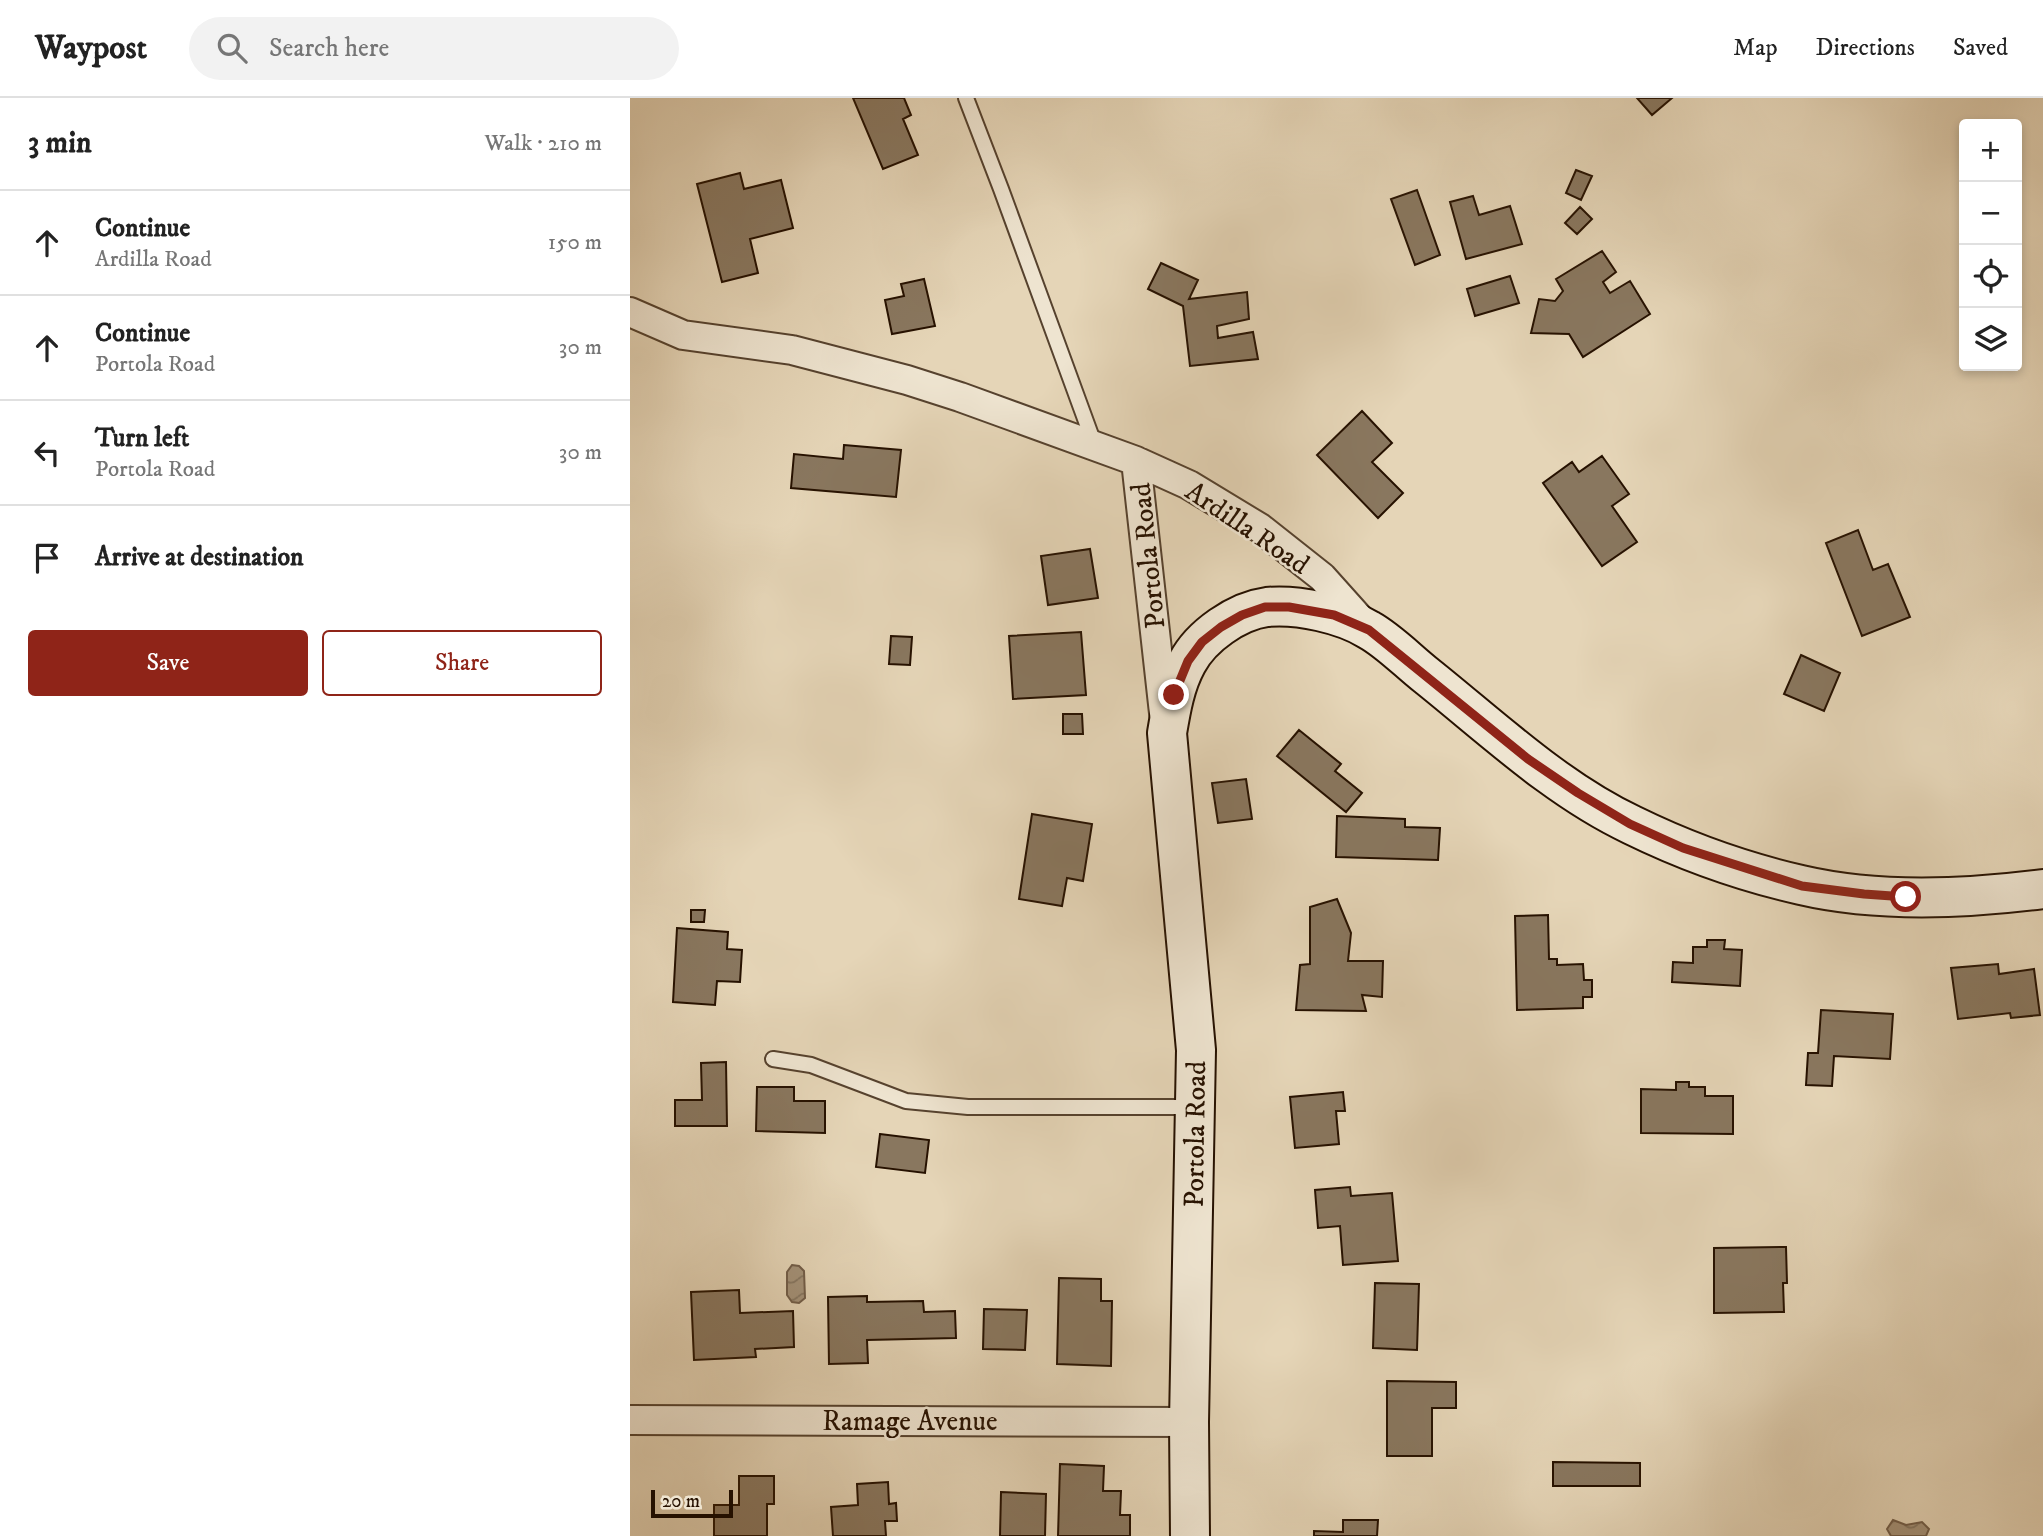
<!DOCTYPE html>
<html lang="en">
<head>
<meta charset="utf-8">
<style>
  body { margin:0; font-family:"IM FELL DW Pica",serif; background:#f2f2f2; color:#222 }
  .controls { position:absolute; right:21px; top:21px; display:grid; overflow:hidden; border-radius:7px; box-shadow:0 4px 10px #0003 }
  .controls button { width:63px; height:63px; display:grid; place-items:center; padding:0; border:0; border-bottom:2px solid #e0e0e0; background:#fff; color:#222; font:35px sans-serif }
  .scale { position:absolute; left:21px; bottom:18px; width:82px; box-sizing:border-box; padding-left:7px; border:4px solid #261100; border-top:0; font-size:19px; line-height:24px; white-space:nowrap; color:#261100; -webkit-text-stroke:5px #eee4d0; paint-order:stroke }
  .stop { position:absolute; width:21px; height:21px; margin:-16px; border:5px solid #8f2418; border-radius:50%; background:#fff }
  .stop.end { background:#8f2418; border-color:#fff; box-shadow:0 2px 7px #0008 }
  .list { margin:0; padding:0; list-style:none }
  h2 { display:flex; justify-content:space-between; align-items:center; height:91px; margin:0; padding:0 28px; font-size:30px }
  h2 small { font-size:23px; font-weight:400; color:#767676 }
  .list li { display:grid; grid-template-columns:46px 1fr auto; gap:21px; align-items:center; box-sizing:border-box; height:105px; padding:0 28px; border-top:2px solid #e0e0e0 }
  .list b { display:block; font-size:26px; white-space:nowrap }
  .list p { margin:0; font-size:23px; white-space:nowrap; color:#767676 }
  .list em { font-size:23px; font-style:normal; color:#767676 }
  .actions { display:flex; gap:14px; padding:21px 28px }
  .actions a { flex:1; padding:16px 0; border:2px solid #8f2418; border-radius:7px; text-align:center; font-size:24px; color:#8f2418 }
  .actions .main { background:#8f2418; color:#fff }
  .icon { flex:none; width:38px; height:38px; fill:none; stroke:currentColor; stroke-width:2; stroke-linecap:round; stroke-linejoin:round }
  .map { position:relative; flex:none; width:1413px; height:1438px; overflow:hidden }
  header { display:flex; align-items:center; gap:42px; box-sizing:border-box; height:98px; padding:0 35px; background:#fff; border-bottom:2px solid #e0e0e0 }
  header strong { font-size:33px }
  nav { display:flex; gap:38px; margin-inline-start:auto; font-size:24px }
  .search { width:490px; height:63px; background:#f2f2f2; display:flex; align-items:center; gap:18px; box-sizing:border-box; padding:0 24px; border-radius:38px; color:#767676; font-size:26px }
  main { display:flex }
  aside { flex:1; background:#fff }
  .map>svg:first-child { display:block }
</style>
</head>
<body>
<header>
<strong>Waypost</strong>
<div class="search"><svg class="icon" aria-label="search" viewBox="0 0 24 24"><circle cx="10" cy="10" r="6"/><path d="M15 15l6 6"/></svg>Search here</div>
<nav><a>Map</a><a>Directions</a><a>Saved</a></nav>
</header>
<main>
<aside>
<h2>3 min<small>Walk · 210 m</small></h2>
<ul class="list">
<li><svg class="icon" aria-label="ahead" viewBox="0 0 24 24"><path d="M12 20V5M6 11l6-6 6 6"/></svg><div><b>Continue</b><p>Ardilla Road</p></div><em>150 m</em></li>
<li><svg class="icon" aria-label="ahead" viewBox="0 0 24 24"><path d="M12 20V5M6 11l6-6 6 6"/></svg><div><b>Continue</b><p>Portola Road</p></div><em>30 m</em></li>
<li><svg class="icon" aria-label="left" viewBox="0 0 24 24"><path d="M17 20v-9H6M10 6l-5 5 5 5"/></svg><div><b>Turn left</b><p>Portola Road</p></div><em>30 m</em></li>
<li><svg class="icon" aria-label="arrive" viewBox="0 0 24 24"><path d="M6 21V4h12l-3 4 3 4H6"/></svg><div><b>Arrive at destination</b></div></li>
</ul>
<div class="actions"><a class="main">Save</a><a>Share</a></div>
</aside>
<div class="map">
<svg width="1413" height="1438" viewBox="0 0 1413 1438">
  <defs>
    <pattern id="water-waves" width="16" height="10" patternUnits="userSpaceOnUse" patternTransform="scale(1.75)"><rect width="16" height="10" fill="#a49279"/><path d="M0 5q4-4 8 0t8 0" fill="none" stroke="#857661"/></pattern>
  </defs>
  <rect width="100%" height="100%" fill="#e5d5b7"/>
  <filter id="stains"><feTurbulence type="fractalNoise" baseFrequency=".00286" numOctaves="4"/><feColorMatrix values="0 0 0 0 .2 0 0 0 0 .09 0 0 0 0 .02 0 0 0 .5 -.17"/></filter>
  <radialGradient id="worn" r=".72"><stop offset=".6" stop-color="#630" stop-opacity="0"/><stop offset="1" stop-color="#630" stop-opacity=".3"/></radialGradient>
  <path fill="url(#water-waves)" stroke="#725e49" stroke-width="2" d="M162,1167L169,1168L174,1173L175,1200L169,1205L162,1204L157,1197V1174Z
    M1263,1422L1276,1427L1292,1424L1299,1431L1296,1438H1261L1257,1431Z"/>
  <path fill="#89775f" stroke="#261100" stroke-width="2" d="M223,0H274L281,17L273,21L288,57L253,71Z
    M1007,0H1042L1022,17Z
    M946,72L962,78L951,102L936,95Z
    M110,75L114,91L151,82L163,130L120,141L128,175L92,184L67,86Z
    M787,92L810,157L785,167L761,101Z
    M843,98L849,117L880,108L892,146L836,161L820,104Z
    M950,109L962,121L947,136L935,125Z
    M972,153L986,174L973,184L980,195L1000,183L1020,216L953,259L939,236L901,235L909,201L925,203L933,193L926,181Z
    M531,165L568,182L559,201L617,194L619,221L587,228L588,240L623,234L628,261L560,268L553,208L518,191Z
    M880,178L889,205L845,218L837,191Z
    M294,181L305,228L262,236L255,202L274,198L271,186Z
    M732,313L762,345L742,364L773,395L748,420L687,357Z
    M214,347L271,352L266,399L161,390L164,356L213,361Z
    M972,358L999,396L982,408L1007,444L972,468L913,385L942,364L949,374Z
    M1228,432L1243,472L1258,466L1280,519L1232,538L1196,445Z
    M460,451L468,500L418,507L411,458Z
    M451,534L456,597L383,601L379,538Z
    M261,538L282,539L280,567L259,566Z
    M1171,557L1210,575L1194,613L1154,596Z
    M433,616H452L453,636H433Z
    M669,632L711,666L705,673L732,695L716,714L647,658Z
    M616,681L622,721L588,725L582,685Z
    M402,716L462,726L453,783L437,780L432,808L389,801Z
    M707,718L775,721V729L810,730L808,762L706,759Z
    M707,801L721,835L718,863H753L752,899L732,897L736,913L666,912L670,867L680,866V809Z
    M61,812H75L74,824H61Z
    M918,817L919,861H927V867L953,866L954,882H962V899H953V910L887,912L885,818Z
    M47,830L98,834L97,851L112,852L110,884L87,883L85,907L43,904Z
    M1077,842H1095L1094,851L1112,852L1110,888L1042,884L1043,864L1063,865V849H1077Z
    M1368,866L1369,876L1404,871L1410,917L1381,920L1380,915L1328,921L1321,870Z
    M1191,912L1263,916L1260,961L1204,958L1202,988L1176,987L1178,955H1188Z
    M96,964L97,1028H45V1002H72L71,965Z
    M1046,984H1059V989H1075V998H1103V1036L1011,1035V991L1046,992Z
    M127,989H164V1003H195V1035L126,1033Z
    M713,994L715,1013H706L709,1046L665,1050L660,999Z
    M250,1036L299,1042L295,1075L246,1069Z
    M720,1089L721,1098L762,1095L768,1163L713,1167L710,1128L688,1130L685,1092Z
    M1156,1149L1157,1185H1153L1154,1214L1084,1215V1150Z
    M429,1180L471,1181V1203H482L481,1268L427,1266Z
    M745,1185L789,1186L787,1252L743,1250Z
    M109,1192L110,1215L163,1213L164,1249L125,1251L126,1259L64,1262L61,1194Z
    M237,1198V1204L293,1203L294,1214L325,1213L326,1240L237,1242L238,1265L199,1266L198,1199Z
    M354,1211L397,1212L395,1252L353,1251Z
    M757,1283L826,1284V1310H802V1358H757Z
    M923,1364L1010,1365V1388H923Z
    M430,1366L474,1368L473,1393H491L490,1417H500V1438H428Z
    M109,1378H144V1406H137V1438H84V1407H109Z
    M258,1384L259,1406L266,1405L267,1423H255L256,1438H203L201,1409L228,1407L227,1386Z
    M371,1394L416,1396L415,1438H370Z
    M713,1422H748L747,1438H684V1433L713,1434Z"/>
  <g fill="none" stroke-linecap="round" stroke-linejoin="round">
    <g stroke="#56422e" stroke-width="18">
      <path id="lane" d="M336,0L371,91L465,348
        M143,961L181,967L276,1003L338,1009H564"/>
    </g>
    <g stroke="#56422e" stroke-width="32">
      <path id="street" d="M0,214L53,237L162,252L277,282L330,299L506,363L559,387L630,430L692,479L735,527
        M506,363L534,615
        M0,1322L559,1324"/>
    </g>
    <g stroke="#261100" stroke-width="42">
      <path id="secondary" d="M560,1438L559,1324L566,952L537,635C541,611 545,587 557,565C571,538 607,513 637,509C668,506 713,516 739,532C759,543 779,564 797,578C862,630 926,691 1002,727C1055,753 1114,774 1171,787C1248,805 1335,801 1413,791"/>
    </g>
    <use href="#lane" stroke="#eee4d0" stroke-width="14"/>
    <use href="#street" stroke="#eee4d0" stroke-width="28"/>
    <use href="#secondary" stroke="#eee4d0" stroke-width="38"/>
  </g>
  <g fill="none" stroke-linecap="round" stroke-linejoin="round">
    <path stroke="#8f2418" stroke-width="9" d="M544,597L558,563L572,544L591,529L612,517L635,509H659L704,517L739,532L898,661L948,695L1000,726L1053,750L1172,788L1234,796L1276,799"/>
  </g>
  <g text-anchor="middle" stroke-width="5" stroke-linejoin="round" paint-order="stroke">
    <g font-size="28" fill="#261100" stroke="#eee4d0">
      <text transform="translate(618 429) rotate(34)" y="10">Ardilla Road</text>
      <text transform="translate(517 458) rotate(-96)" y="10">Portola Road</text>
      <text transform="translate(564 1036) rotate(-89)" y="10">Portola Road</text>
      <text x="280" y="1332">Ramage Avenue</text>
    </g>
  </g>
  <rect width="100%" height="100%" filter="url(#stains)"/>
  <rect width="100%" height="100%" fill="url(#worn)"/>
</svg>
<div class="controls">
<button>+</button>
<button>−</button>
<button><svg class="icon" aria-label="locate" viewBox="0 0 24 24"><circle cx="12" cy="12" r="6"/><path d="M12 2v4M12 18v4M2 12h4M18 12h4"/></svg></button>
<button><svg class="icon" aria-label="layers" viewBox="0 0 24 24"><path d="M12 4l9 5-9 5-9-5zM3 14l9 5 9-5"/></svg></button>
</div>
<div class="scale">20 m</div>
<div class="stop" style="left:1276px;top:799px"></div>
<div class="stop end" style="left:544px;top:597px"></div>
</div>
</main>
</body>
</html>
